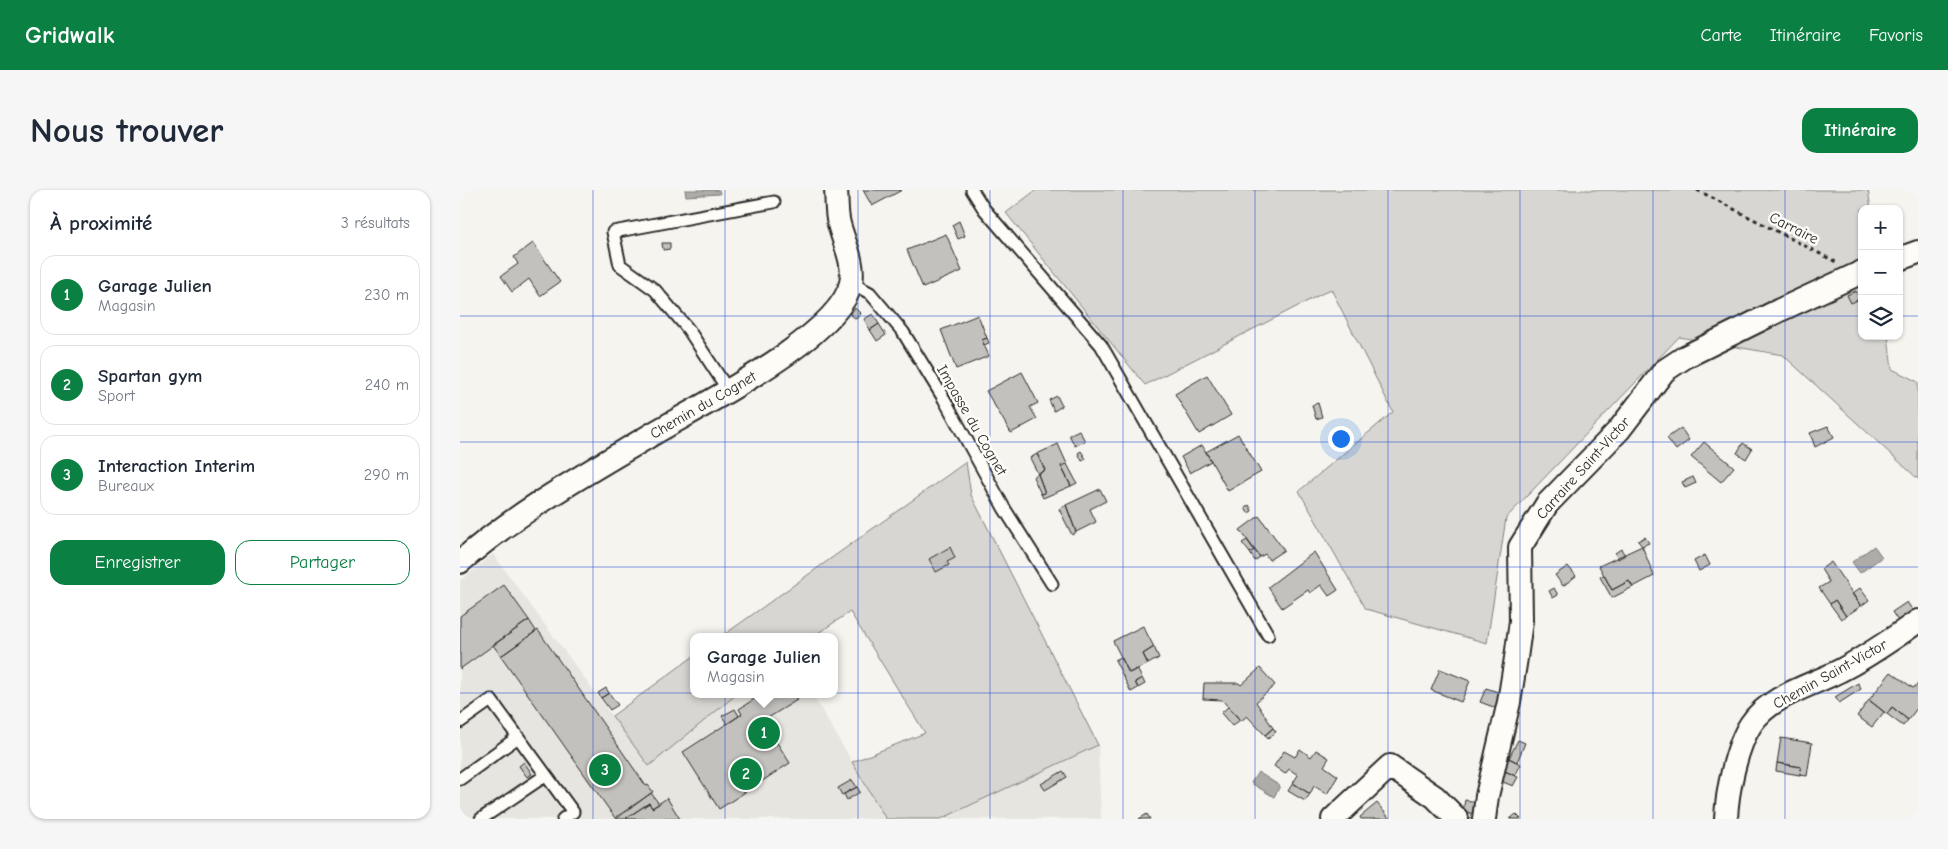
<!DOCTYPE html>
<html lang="fr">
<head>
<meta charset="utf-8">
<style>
  body { margin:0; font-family:"Comic Neue",sans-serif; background:#f6f6f7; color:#1f2937 }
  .controls { position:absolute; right:15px; top:15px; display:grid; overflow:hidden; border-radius:10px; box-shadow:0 1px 4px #0004 }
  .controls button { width:45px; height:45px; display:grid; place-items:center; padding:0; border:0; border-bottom:1px solid #e0e1e3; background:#fff; color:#1f2937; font:25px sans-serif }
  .you { position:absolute; left:880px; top:248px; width:18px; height:18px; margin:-12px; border:4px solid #fff; border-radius:50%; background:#1a73e8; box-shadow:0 0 0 8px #1a73e833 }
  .badge { display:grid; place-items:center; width:32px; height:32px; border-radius:50%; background:#0b8043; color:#fff; font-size:16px; font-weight:700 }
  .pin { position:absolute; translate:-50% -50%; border:2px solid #fff; box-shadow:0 1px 5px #0006 }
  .popup { position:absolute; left:230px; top:443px; width:148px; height:65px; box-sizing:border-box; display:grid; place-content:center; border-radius:10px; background:#fff; filter:drop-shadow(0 1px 4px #0005); font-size:16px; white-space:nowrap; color:#747a83 }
  .popup b { font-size:19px; color:#1f2937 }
  .popup::after { content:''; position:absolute; left:50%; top:100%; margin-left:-10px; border:10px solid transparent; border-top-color:#fff }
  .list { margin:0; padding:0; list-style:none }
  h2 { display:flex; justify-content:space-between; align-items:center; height:65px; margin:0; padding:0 20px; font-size:21px }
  h2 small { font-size:16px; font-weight:400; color:#747a83 }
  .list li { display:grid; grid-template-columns:32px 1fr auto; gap:15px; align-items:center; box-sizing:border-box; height:80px; margin:0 10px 10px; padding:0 10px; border:1px solid #e0e1e3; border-radius:15px }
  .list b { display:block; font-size:19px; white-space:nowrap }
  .list p { margin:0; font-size:16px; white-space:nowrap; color:#747a83 }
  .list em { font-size:16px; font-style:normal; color:#747a83 }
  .actions { display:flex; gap:10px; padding:15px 20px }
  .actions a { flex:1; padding:11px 0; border:1px solid #0b8043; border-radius:15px; text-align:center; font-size:18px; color:#0b8043 }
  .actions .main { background:#0b8043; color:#fff }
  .icon { flex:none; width:28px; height:28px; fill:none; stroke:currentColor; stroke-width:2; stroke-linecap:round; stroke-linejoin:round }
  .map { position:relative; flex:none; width:1458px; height:629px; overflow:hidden; border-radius:15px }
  header { display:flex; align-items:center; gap:30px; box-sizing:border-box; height:70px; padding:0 25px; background:#0b8043; color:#fff }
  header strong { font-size:24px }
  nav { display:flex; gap:28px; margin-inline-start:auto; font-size:18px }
  .intro { display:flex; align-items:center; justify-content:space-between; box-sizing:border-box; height:120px; padding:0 30px }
  h1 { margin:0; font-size:35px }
  .button { padding:12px 22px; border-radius:15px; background:#0b8043; color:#fff; font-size:18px; font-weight:700 }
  main { display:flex; gap:30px; padding:0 30px }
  aside { flex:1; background:#fff; border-radius:15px; box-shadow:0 1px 4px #0004 }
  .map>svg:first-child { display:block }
</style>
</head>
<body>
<header>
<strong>Gridwalk</strong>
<nav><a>Carte</a><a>Itinéraire</a><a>Favoris</a></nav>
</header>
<div class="intro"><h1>Nous trouver</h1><a class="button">Itinéraire</a></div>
<main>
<aside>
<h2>À proximité<small>3 résultats</small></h2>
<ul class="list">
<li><span class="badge">1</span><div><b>Garage Julien</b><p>Magasin</p></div><em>230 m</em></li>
<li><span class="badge">2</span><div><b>Spartan gym</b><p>Sport</p></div><em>240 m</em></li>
<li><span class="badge">3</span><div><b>Interaction Interim</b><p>Bureaux</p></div><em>290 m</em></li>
</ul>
<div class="actions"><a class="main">Enregistrer</a><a>Partager</a></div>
</aside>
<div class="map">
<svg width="1458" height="629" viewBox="0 0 1458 629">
  <rect width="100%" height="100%" fill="#f5f4ef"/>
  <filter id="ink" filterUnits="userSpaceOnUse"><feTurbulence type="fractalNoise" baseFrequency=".02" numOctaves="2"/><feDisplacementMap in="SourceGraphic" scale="10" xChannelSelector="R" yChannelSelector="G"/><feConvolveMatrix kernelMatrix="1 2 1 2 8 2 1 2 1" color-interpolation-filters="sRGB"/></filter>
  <g filter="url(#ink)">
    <path fill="#e6e5e0" d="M33,364L189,576L277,504H352L426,629H0V391Z
      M638,555L641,629H481Z"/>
    <path fill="#d7d6d2" stroke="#81807e" d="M576,0H1408L1411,19H1402V146H1428L1432,179L1458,192V289L1323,165L1219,147L1046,328L1027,453L906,419L839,301L933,222L871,99L685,195L546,23Z
      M506,272L511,305L638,555L481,629H426L392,572L465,543L390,422L352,447H261Z
      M234,466V504H277L189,576L152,526Z"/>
    <path fill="#adaca9" stroke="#797877" d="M225,0H259L260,4L226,6Z
      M1414,356L1422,367L1400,383L1392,372Z
      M798,582L820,596L814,607L791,593Z"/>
    <path fill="#c2c1be" stroke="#2b2b2b" d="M403,0H442L412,16Z
      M499,31L505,46L498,49L492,35Z
      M486,44L502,81L463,98L447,60Z
      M73,53L100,92L80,106L69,89L52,102L41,86L58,74L54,67Z
      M202,53H210V59L203,60Z
      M1396,101L1400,109L1391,113L1387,105Z
      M395,118L401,124L396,129L390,124Z
      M413,124L419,134L410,140L404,129Z
      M518,125L527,148L522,150L529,166L496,179L481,140Z
      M419,134L426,145L417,151L410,140Z
      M527,148L529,153L524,155L522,150Z
      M562,182L578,213L570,217L577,229L551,243L526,201Z
      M747,185L771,225L739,244L715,204Z
      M597,206L602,216L594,221L589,210Z
      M858,213L862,227L856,229L852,215Z
      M1368,236L1374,247L1355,257L1350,243Z
      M1221,238L1229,250L1216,260L1207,248Z
      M619,240L625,251L615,256L609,245Z
      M778,244L801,282L768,301L746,262Z
      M1244,252L1274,277L1261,292L1231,267Z
      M1283,253L1292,259L1286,269L1277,263Z
      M598,254L607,274L601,276L611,296L583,308L581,304L585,303L578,284L585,280L577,264Z
      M742,255L751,271L730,283L721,267Z
      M621,261L626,269L622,271L618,263Z
      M577,264L585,280L578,284L570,268Z
      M607,274L617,293L611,296L601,276Z
      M578,284L585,303L581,304L573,287Z
      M1233,287L1236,293L1225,298L1222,292Z
      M640,299L646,311L630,319L636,332L616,342L606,315Z
      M606,315L616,342L612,345L599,319Z
      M789,315L792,321L788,323L785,318Z
      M799,326L824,360L809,370L805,364L800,367L780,340Z
      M1185,347L1189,353L1182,356L1178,351Z
      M787,350L794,360L790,363L782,353Z
      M1182,356L1194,386L1173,397L1169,391L1152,400L1139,376Z
      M490,357L495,368L487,372L489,375L476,382L469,369Z
      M1161,359L1165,365L1158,369L1155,363Z
      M794,360L800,367L795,371L790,363Z
      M854,362L878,400L869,406L861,395L850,403L848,400L822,418L808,397Z
      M1245,365L1250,375L1239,381L1234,371Z
      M1371,372L1401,416L1386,426L1375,410L1370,414L1359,398L1369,392L1361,379Z
      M1108,376L1116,386L1103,396L1095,385Z
      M1144,385L1152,400L1169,391L1173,397L1152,408L1140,387Z
      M44,395L69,430L0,479V426Z
      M1094,398L1098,405L1093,408L1089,401Z
      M1400,398L1409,410L1401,416L1392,404Z
      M1375,410L1386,426L1381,429L1370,414Z
      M1447,412L1455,424L1440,434L1432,422Z
      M69,430L76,441L41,466L33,455Z
      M683,436L694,457L683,464L688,474L669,483L653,451Z
      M78,440L186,596L188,595L193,602L155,628L41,466Z
      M694,457L699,468L688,474L683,464Z
      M661,467L669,483L677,479L682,488L675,492L678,498L671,502L655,470Z
      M800,478L815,495L796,512L813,538L805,545L787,526L781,531L762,510L743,509L744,493H779L781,495Z
      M980,479L1010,491L1001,512L971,500Z
      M1431,482L1453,498L1458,494V517L1448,530L1432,517L1427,524L1409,510Z
      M682,488L685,494L678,498L675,492Z
      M1398,493L1401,499L1379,513L1375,507Z
      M146,498L149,503L141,508L138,503Z
      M1026,498L1041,503L1036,518L1020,512Z
      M149,503L158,515L150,520L141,508Z
      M302,504H333L337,510L303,531L330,573L259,619L223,562L282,524L279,519Z
      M1409,510L1424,522L1412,537L1397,526Z
      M768,517L780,530L772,536L761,523Z
      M1432,517L1448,530L1443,536L1427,524Z
      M275,519L279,526L267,534L262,526Z
      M813,538L816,542L808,549L805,545Z
      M1321,548L1352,553L1347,586L1340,585L1341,577L1317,573Z
      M1058,550L1065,553L1057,572L1049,568Z
      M840,559L851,567L856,560L869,568L864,576L878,586L867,604L854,596L850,604L833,593L838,585L829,579L825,584L814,576L824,561L835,567Z
      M1048,568L1061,574L1055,586L1043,580Z
      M64,572L72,584L67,587L59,576Z
      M1317,573L1341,577L1340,585L1316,581Z
      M1043,580L1058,587L1053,596L1038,590Z
      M603,581L607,587L585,600L581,594Z
      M392,590L397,597L382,605L378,598Z
      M833,593L850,604L845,611L828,601Z
      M397,597L400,602L387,610L384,604Z
      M191,603L199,614L192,618L189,613L165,629H156Z
      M207,608L220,629H165L189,613L192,618Z
      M1005,610L1018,612L1016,624L1003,622Z
      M917,613L930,629H901L900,627Z
      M687,624L690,629H679Z
      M1056,624L1061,629H1050Z"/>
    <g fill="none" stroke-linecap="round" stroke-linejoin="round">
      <g stroke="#2b2b2b" stroke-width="15">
        <path id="service" d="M512,0L524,19L641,155L808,445
          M391,93L410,103L443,142L484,209L544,318L592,394
          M268,200L228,139L195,100L160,75L153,42L314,12
          M0,532L31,510L113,622L103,629
          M0,589L58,547
          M21,629L86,585"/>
      </g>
      <g stroke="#2b2b2b" stroke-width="26">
        <path id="minor" d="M1439,69L1458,62
          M0,372C56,323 122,286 186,248C233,219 380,148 391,93C395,73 384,53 379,34C376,23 377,11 376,0
          M873,629L930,576L975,607L997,629
          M1024,629L1027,606L1049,512L1056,468L1061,431L1060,357L1087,314L1159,240L1204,181L1225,167L1320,120L1402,82
          M1266,629C1267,602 1276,557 1291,534C1311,504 1355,495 1385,478C1411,464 1434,448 1458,431"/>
      </g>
      <path stroke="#2b2b2b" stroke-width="3" stroke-dasharray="4 4" stroke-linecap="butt" d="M1237,0L1376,72"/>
      <use href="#service" stroke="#fdfcf7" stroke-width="11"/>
      <use href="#minor" stroke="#fdfcf7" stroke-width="22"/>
    </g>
  </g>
  <path fill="none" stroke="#1d4ed8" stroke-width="1" stroke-opacity="0.55" d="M133,0V629M265,0V629M398,0V629M530,0V629M663,0V629M795,0V629M928,0V629M1060,0V629M1193,0V629M1325,0V629M0,126H1402M1439,126H1458M0,252H1458M0,377H1458M0,503H1458"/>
  <g text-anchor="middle" stroke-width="5" stroke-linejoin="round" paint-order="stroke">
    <g font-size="15" fill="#2b2b2b" stroke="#fdfcf7">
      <text transform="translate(1334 38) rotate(27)" y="5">Carraire</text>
      <text transform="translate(243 215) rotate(-30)" y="5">Chemin du Cognet</text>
      <text transform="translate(512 230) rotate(60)" y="5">Impasse du Cognet</text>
      <text transform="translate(1123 278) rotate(-48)" y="5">Carraire Saint-Victor</text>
      <text transform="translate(1370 484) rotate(-29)" y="5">Chemin Saint-Victor</text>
    </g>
  </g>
</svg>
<div class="controls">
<button>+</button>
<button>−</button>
<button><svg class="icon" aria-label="layers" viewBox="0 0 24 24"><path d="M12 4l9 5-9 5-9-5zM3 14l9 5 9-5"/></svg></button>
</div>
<div class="you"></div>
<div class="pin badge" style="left:304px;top:543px">1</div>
<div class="popup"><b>Garage Julien</b>Magasin</div>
<div class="pin badge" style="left:286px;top:584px">2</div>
<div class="pin badge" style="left:145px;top:580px">3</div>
</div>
</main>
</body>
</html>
